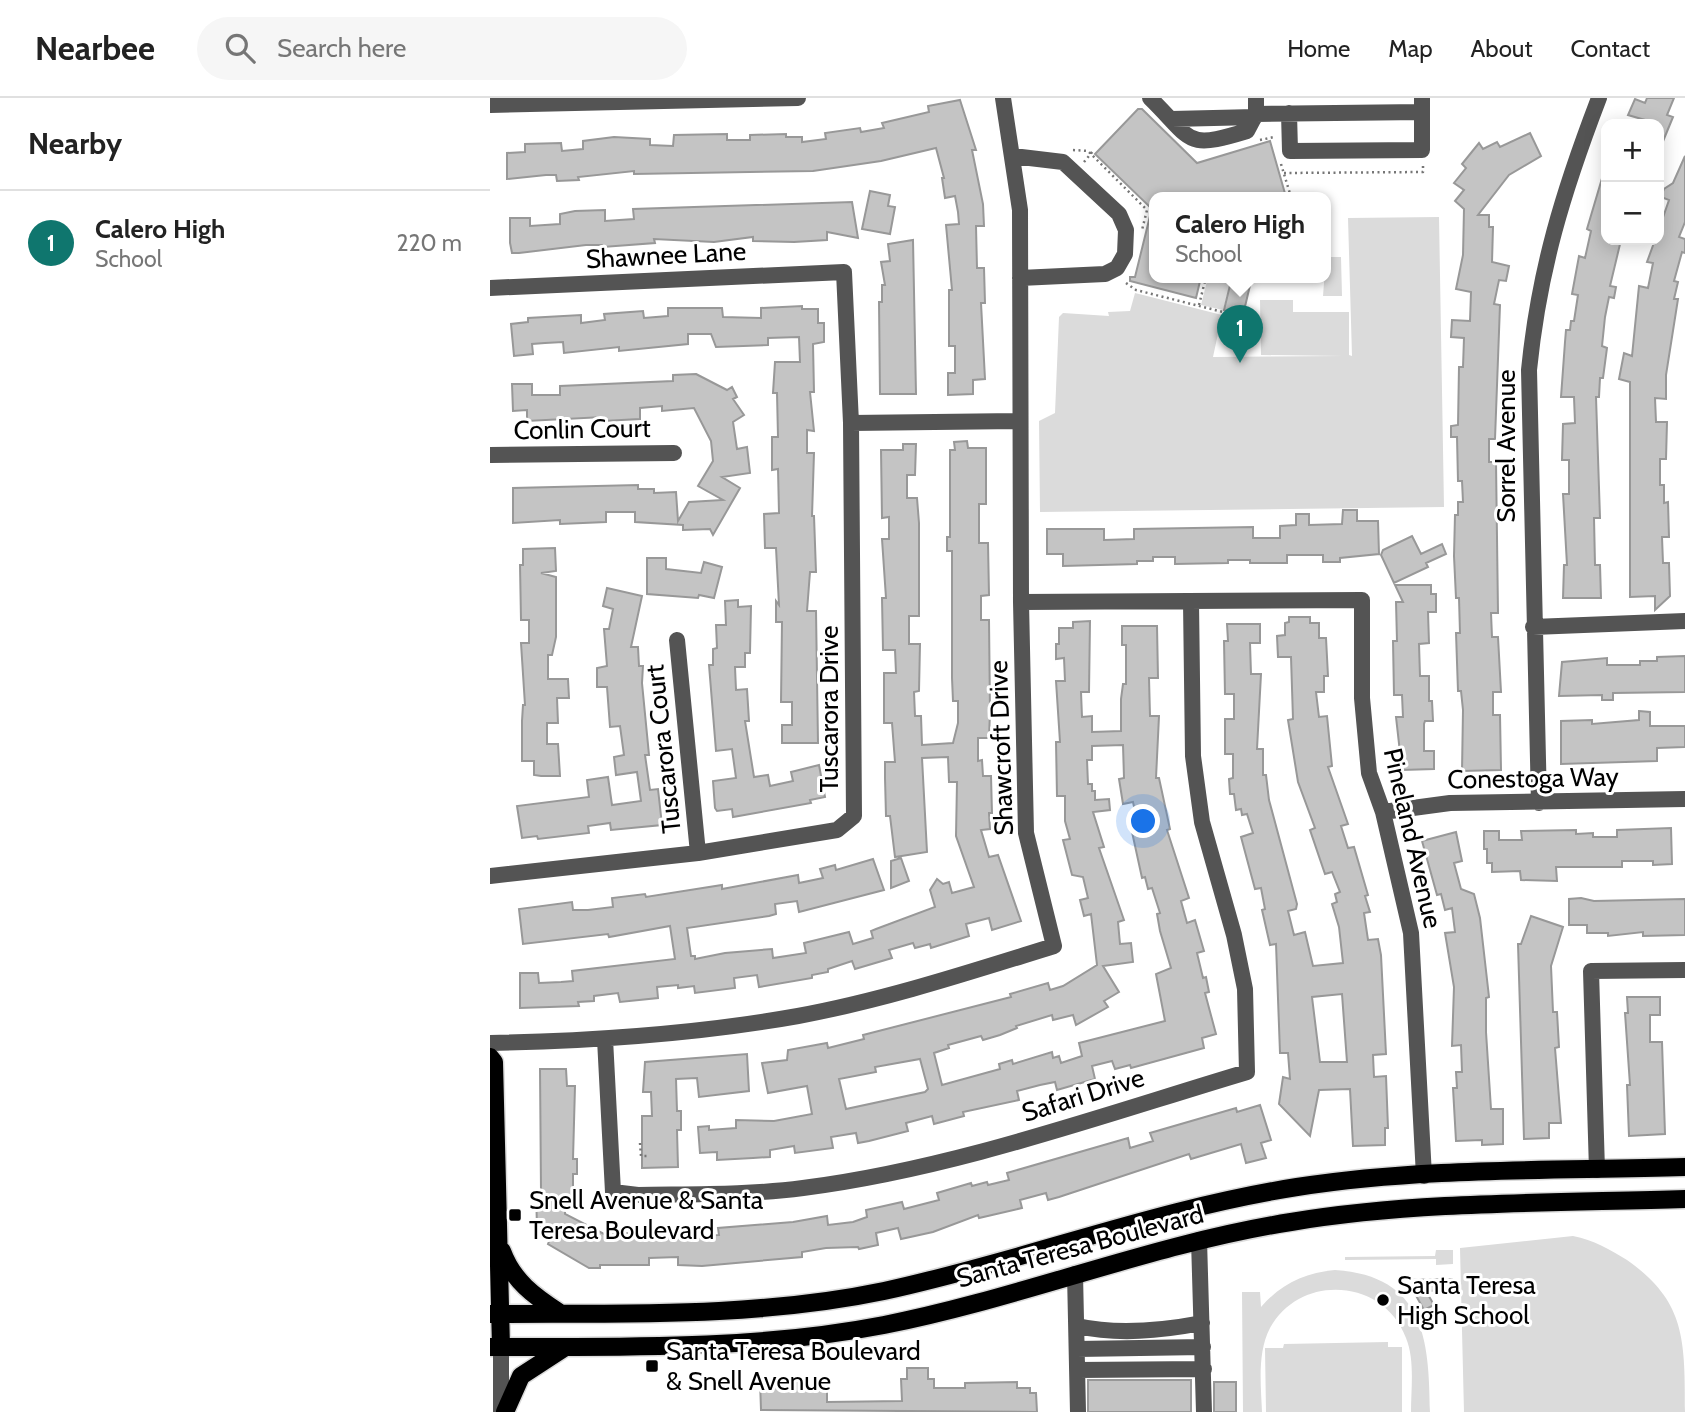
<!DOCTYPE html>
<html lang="en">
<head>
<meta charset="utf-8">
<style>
  body { margin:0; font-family:Cabin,sans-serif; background:#f6f6f6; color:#222 }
  .controls { position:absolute; right:21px; top:21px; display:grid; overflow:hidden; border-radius:14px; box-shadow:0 4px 18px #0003 }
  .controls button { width:63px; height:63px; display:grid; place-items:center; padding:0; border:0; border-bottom:2px solid #e0e0e0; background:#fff; color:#222; font:35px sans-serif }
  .you { position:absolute; left:654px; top:724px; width:24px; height:24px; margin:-18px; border:5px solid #fff; border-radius:50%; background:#1a73e8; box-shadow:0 0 0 10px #1a73e833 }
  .badge { display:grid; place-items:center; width:46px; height:46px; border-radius:50%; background:#0f766e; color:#fff; font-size:23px; font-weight:700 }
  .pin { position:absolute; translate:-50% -58px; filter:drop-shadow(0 2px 4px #0008) }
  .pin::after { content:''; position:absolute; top:37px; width:24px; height:21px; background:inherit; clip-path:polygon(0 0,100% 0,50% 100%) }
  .popup { position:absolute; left:659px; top:94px; width:182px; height:91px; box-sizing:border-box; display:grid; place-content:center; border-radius:14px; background:#fff; filter:drop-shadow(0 2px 5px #0005); font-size:23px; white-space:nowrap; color:#767676 }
  .popup b { font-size:26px; color:#222 }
  .popup::after { content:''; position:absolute; left:50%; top:100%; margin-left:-14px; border:14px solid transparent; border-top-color:#fff }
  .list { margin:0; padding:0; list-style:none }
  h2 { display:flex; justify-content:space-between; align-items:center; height:91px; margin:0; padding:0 28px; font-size:30px }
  h2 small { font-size:23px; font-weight:400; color:#767676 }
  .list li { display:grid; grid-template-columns:46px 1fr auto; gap:21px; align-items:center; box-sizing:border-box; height:105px; padding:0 28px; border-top:2px solid #e0e0e0 }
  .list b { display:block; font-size:26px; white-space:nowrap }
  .list p { margin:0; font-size:23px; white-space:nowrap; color:#767676 }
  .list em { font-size:23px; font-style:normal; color:#767676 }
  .icon { flex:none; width:38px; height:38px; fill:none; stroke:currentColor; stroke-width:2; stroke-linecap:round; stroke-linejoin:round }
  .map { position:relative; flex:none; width:1195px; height:1314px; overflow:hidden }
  header { display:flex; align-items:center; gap:42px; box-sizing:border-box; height:98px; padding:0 35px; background:#fff; border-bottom:2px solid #e0e0e0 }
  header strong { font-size:33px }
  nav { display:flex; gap:38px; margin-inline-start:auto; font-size:24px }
  .search { width:490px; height:63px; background:#f6f6f6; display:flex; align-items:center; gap:18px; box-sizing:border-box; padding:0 24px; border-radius:38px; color:#767676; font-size:26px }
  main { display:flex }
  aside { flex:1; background:#fff }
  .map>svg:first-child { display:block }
</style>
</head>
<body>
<header>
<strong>Nearbee</strong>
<div class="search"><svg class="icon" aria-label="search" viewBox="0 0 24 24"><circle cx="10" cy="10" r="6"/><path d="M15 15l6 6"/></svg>Search here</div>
<nav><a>Home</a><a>Map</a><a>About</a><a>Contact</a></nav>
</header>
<main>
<aside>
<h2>Nearby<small></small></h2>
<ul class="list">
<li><span class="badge">1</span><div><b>Calero High</b><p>School</p></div><em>220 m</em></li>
</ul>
</aside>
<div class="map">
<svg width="1195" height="1314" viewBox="0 0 1195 1314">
  <rect width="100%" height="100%" fill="#fff"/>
  <path fill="#dbdbdb" d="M949,119L954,409L550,414L549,323L565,315L569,219L573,215L619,218L618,214L640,213L645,195L732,217L723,259L854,258L771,257L770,202H803V214H859V257L862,258L858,120Z
    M836,159H851L852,198H833Z
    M718,179H742L733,212L711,207Z
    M1083,1138C1104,1142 1119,1151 1137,1162C1195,1203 1195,1240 1195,1314H974L970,1150Z
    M946,1152H963V1166L946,1167V1161L855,1162V1159L945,1158Z
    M845,1172C935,1178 939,1242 940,1314H921C921,1290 925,1262 916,1240C894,1180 810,1175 780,1230C767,1255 771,1287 772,1314H753L752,1194H770L771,1209C791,1186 814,1175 845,1172Z
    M898,1244V1249H912V1314H776L775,1250H793L794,1246Z"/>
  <path fill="#c4c4c4" stroke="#989898" stroke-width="2" fill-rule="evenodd" d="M1157,0H1184L1177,17L1183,19L1169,53V26L1138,17L1145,1L1155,5Z
    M470,2L486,52H482L493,106L494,128H486L487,170H494L495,205H491L495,281L483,282V296L458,297V275H465V248H459V192H462L456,127L469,126L468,114L465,98L455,100L452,80H454L446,50L391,63L323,73L144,76V73L88,79L89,82L67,83L66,77H56L17,81V55L35,54V46L71,45L72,53L93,51V43L124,39L160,41V47L183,48L184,37L237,36V42H260V37L296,36V39H312V44L336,41L335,35L370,30L371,34L394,30L392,25L439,14L438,8Z
    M648,11H652L707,65L780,43L796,99H664V113L605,56Z
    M1040,35L1051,58L1019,77L988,117H999V129H1003L1002,164L1019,168L1016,183L1009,182L1004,206L1010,207L1005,341H999V364H1006L1008,515H1001L1002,539H1008L1011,594H1003V617H1010L1011,672L972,673L973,612L971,593H968L966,535H970L969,500H966L964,458L965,417H968V404H973L972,383H968L967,339H961V328L968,327L969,269H973L974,240L961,239L962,222L980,223L981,194L966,191L973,157L974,111L965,103L974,92L964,85L976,70L972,66L989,45L993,51L1007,44L1010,49Z
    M1195,58V124L1189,139L1195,141V155L1192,154L1184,183L1188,184L1184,201H1188L1176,277V301L1165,300L1166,324H1177L1176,361H1170V387H1174V405L1178,404L1179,439H1172L1173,465H1179L1180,498L1165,512V498L1140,499V284L1129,281L1134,255L1142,258L1149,188L1158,190L1163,165L1157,164L1165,142H1169V131L1179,102L1171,99L1174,91L1183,85Z
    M1113,77H1116V142H1131L1120,188L1126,189L1124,200L1119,199L1115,219L1112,248L1117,250L1113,280H1110L1109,299H1106L1110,420H1104L1105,467H1110L1111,500H1073L1074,467H1077L1073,396H1079V362H1072L1073,326L1085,325L1084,299H1071L1075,244L1076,232H1080L1081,223H1084L1088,197L1082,196L1089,158L1095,160L1101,133L1097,131Z
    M380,93L400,97L398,108L405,109L400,136L372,131Z
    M362,104L368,140L337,134V142L304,144L263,143V139L224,144L164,141L165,145L113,149L112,147H96L29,155H22L20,145V120H40V128L70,126V116L85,113L115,112V123L144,121L143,111Z
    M660,118L664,119V179H711L706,200L640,183V179H645Z
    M423,142L426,296H390L389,204H392V187H395L391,164L400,163L398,146Z
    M742,179H762L753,217L734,212Z
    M312,208V211H328V225H334V244L323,246L324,294H320L324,333L317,332V355H324L322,418H324L326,474H320L317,513H326L328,645H292V627H302V604H291L292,524H286V503L289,507L286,450H275L274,416L289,415L288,371L282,372V339H288L287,295H283L285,264H310L309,239L278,240V247L226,249L221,236H198V246L129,253V249L74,255L73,244L55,245L42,246L43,256L24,258L21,226L38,224V220L91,217V225L115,222L114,216L153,213L154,220L178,218V210H232L233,219L271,220V210Z
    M206,276L237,292L242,289L247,299L243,301L254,317L243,324L247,351L257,349L260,375L232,379L250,390L223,437L220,431L193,432V427L145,424V414H116V424L70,426V422L23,425V390L148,387V391H164V395L186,394L188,423L199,404L233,402L208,388L223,363L221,343L204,310L172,313V308L150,310V321L113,323V319L37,323V312L23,313L22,286H42V297H70V288L183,283V277Z
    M477,343L478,350H496V406H489V445H498L499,497L491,498V522H499L500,614L499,640H488V663L492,662L493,678H501L502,715H499L500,731L491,732L499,759L508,757L531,823L502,832L499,820L476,826L479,838L441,850L440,846L425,850L423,845L399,852L402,860L365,871L362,863L338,871V874L322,877V880L269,889L267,877L244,880L245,890L205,895L204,888L188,890V887L167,889L168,900L130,904L128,895L104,898V903L88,904L89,908L30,910V875H48L49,885L71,884L83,883L82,873L185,861L180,828L119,839L118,836L33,846L29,811L82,804L83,812H98L123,809L122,800L155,796L156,799L232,787V791L308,777L309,785L333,780L330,771L345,767L346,772L383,761L394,792L309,814L307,803L285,806L286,816L279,818L197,830L201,858H205V861L235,855L282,851L283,860L316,855L314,845L359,834L363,846L383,840L381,833L386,831L445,809L440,792L447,781L453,786L459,784L462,795L484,789L466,738L467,684H459L458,659L432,660L437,754L405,759L400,718H396L395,680V664H405L402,625H394V575H406L405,552H393L392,500H396L392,441H399V419L392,420L391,352H413V346H426L425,377H417V400H427L429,425V518H419V546H430L429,593L424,594L425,618H431L432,647L463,645L468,625V603H463L462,580V453H457V439H460V352H465L464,344Z
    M853,412H867V423H888L889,456L850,460V464H833V457H797V465H760V462H738V465L685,466V459H663V463H647V466L573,468V456H557V431H614V442L644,441V431L763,429V440H790V428L806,427V416H819V427L852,426Z
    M922,438L931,456L952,446L956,456L936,465L938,469L904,485L891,457L893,452Z
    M65,450L66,473L51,475L66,479V539L62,557H58V581H78L79,600H67L68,625H57V646H68L70,678H51L44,677V663H32V623L33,607H35L31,545H39V522H31L30,467H33V451Z
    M157,460H176V471L211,475L214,464L232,469L224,500L209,497L208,500L157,496Z
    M905,487H941V496H946V514H938L939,545L929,546L930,578H939V603H942L943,623H935L934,626V653H944V671L912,672L906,619H913L912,597H904L903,543H907L906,504H913Z
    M117,490L152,498L141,549H148L149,568H153L152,585L159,657H155L160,692L168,691L172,727L121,732L120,725L98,728L99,735L48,741L47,738L32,740L27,708L99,699L97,682L118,679L122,707L151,703L147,674L126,677L124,659L134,657L130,628L120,629L117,589H107V570L117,568L114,531H119L123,511L113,508Z
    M248,502V509L261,508L260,555H255V569H245L246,592L257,591L259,623H255L264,679L278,677L280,688L303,683L301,674L329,667L335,699L320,702L321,705L243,719L242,711L227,713L225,710L223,683L246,680L242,651L226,653L219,567H223V551L227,550L226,527H236L235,503Z
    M799,519H820V525H829V540H836L838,578H834V594H826L829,619L837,618L842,668L838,669L858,726L851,728L858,750L864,749L878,797L875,798L880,814L874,815L878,842L888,841L891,857L896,956L883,957L884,979L896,978L898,1030H895V1047L863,1048L860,991L829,992L820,1038L789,1006L793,979L800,981L798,955H790L786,846L780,847L772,812L775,811L771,790L765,791L751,739L763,735L757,716L752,717L751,711L746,712L744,696H740L739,681L743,680V656H735V621H744V596H735L734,543H738L737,526H770V545H760L761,576H771L767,651H773V677H776L779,702L807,806L806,811L798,813L804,837L815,834L823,868L853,865L849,829L842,806L847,804L845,796L850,794L842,774L835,776L820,732L825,730L808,684L798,622L803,621L801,559H788L787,538L795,537V525L799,524ZM852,896L857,964H830L822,899Z
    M600,523L599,594H591L592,619L602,618V634L631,633V601L633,586H636V547H632V528H667L668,580H659L660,618H669L666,680H669L680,731L677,732L699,800L691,803L697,825L705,822L714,853L707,855L713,880L716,879L719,894L715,895L726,936L712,940L714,950L641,970L640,967L625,971L622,963L602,968L605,981L567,992L565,984L550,987L527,993L529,1002L473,1014L474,1018L444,1026L442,1018L416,1025L418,1033L379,1043L368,1045L366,1035L341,1039L343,1050L305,1055L304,1048L280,1052V1059L263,1060L227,1062V1054L210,1055L208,1029L219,1028V1032L246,1030V1022L284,1023L322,1016L317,988L278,995L272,965L297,962L298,952L337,945L338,950L374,941L373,937L521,899L520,896L558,885L560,892L573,888L607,867L601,816L594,818L590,802L598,800L593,779L582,777L573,742L580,741L575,723V698H567L566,644H570L566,583H575L574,560L566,561V546H569V530H583V524ZM633,647L634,680L629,681L633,706L643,704L649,732L642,734L652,780L655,779L658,791L662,790L670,815L667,816L670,833L681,870L666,876L675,923L589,945L592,958L571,965L569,958L563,960L562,954L523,966L522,962L509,966L510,971L452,987L444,955L459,950L458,947L491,938L493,942L510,937L527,930L526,928L562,917L563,922L583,917L586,927L618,909L614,903L629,894L613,868L643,864L641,845L630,846L628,824L634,822L609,750L614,749L603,714L620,712L619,701L605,702V693H602V686H598L597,662H602V648ZM430,961L438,991L435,994L356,1011L349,981L386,974L385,969Z
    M1195,558V594L1123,595V602H1112V597L1069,598L1072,564L1117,560V567H1150V563H1167V559Z
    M1149,613L1160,614V628H1195V649L1167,650V663L1071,666V623L1102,622V626L1149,622Z
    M1181,730L1182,766L1163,767V763H1132V769H1066L1067,783L1031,782L1030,773L1002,774V765H997V751H994V733H1009V742H1032L1031,733L1086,732V736L1103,735V739H1127V732Z
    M966,734L972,763L964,765L971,791L984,796L990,820L999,899L996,900V934L1001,1011H1013V1046L992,1047V1042L966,1043L963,990H967L966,974H972L971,947L962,948L964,889L955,835L965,834L962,810L955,812L951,796L947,797L932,743Z
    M411,760L419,783L401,790V763Z
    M1091,800L1104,803L1195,801V837L1153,838V834L1118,838V835H1097V827H1079V801Z
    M1041,818L1073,829L1061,868L1063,914H1067L1069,949L1065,950L1071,1025H1059V1040L1034,1041L1028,846H1031Z
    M1137,899H1170V917H1160V944H1172L1175,1036L1139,1038L1137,987H1140L1135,915H1138Z
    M257,956L259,993L209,999L207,980L186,981L187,1013H191V1032H187L188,1069L152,1070V1018H162L161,994H153L155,964Z
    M50,971H76L77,988H85L83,1061H87V1076H83V1097H75V1116L114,1136L140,1135V1131L192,1130V1138L229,1137L228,1130L303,1124L337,1118L338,1127L363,1124L377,1119L376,1112L412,1104L414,1111L449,1102L447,1095L481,1085L482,1088L497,1084L498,1087L519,1082L517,1075L638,1040L640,1050L663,1043L660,1035L746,1010L747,1014L770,1007L781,1042L771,1045L776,1060L756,1065L751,1046L701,1061L699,1056L569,1099L558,1102L556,1095L530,1102L532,1110L489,1120L488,1117L443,1134L411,1141L408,1130L386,1135L388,1147L369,1151L368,1149L336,1150L312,1154V1159L212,1168L188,1167V1159L159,1160V1167H110V1170H99L58,1146L60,1141L52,1127L47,1130L46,1092H51Z
    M962,1181V1192L936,1193L944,1207L934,1212L924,1194H915V1182Z
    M417,1270H438V1281H444V1290H475V1285L527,1284V1290H540V1295H546L547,1314L271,1312L270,1282L337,1281V1304L412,1303L411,1281H417Z
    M598,1282H701V1314H598Z
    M724,1284H746V1314H724Z"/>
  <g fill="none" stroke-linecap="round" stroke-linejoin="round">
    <g stroke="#dbdbdb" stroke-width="21">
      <path id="major" d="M0,959L4,964L11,1249
        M12,1153C23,1183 44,1198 70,1215
        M0,1216C131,1215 265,1220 394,1193C533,1163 666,1111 807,1089C934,1069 1066,1073 1195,1069
        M0,1249C131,1249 265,1252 394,1227C531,1200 662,1146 801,1124C927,1103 1067,1105 1195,1101
        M15,1314L31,1278L74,1250"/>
    </g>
    <path stroke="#767676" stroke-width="2.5" stroke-dasharray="2 3.5" stroke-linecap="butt" d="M770,42L784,39
      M583,52L598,53L657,112L652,132
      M594,64L603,53
      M791,66L801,99
      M794,75L933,74V65
      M636,185L646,192L733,214
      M709,207L716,179
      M150,1045L151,1058H158"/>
    <path stroke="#545454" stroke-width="16" d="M660,0C704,43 694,52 757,33L766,16V0
      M0,7L308,0
      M799,15L800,53L932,52V0
      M766,16L932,14
      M682,21L765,19
      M523,58L573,64L629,116L636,132L635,156L627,170L615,176L530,180
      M0,190L354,174L361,325L364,718L347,732L208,755L0,778
      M361,325L530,323
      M0,357L184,355
      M531,504L872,502V600L879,675L893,714L921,835L934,1078
      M1043,529L1195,523
      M187,542L208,755
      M1049,705L1039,272C1049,172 1073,94 1109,0
      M893,714L960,705L1195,701
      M115,941L123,1094L148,1097C203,1096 259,1097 313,1090C463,1071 613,1017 757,974L755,891L744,837L712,724L703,658L701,504
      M0,945C102,943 207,936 308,918C395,902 480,874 564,848L536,735L531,504L530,112L513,0
      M1107,1072L1101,873L1195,872
      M709,1142L714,1314
      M585,1176L588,1314
      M587,1228C628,1237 670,1233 712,1225
      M587,1251L713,1249
      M587,1272L714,1271
      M11,1314V1249"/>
    <use href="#major" stroke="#000" stroke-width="18"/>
  </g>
  <g fill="#000" stroke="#fff" stroke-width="2.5">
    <rect x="18" y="1110" width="14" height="14" rx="3.5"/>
    <circle cx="893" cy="1202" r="7"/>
    <rect x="155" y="1261" width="14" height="14" rx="3.5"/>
  </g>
  <g text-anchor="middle" stroke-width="6" stroke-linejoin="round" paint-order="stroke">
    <g font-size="26" fill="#000" stroke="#fff">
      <text transform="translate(176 157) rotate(-3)" y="9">Shawnee Lane</text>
      <text transform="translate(92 331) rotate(-1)" y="9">Conlin Court</text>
      <text transform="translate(1016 348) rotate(-90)" y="9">Sorrel Avenue</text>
      <text transform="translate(339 611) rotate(-90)" y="9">Tuscarora Drive</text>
      <text transform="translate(511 650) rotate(-92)" y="9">Shawcroft Drive</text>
      <text transform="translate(173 651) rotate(-96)" y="9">Tuscarora Court</text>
      <text transform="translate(1043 680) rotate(-1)" y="9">Conestoga Way</text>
      <text transform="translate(923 740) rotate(77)" y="9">Pineland Avenue</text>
      <text transform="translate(593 997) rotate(-17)" y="9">Safari Drive</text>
      <text transform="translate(590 1148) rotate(-15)" y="9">Santa Teresa Boulevard</text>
    </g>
    <g font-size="26" fill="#000" stroke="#fff" text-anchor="start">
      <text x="39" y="1111">Snell Avenue &amp; Santa<tspan x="39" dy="30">Teresa Boulevard</tspan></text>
      <text x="907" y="1196">Santa Teresa<tspan x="907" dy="30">High School</tspan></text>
      <text x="176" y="1262">Santa Teresa Boulevard<tspan x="176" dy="30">&amp; Snell Avenue</tspan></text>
    </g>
  </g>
</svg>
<div class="controls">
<button>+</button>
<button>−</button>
</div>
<div class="you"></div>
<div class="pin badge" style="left:750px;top:265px">1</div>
<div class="popup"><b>Calero High</b>School</div>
</div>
</main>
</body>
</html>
